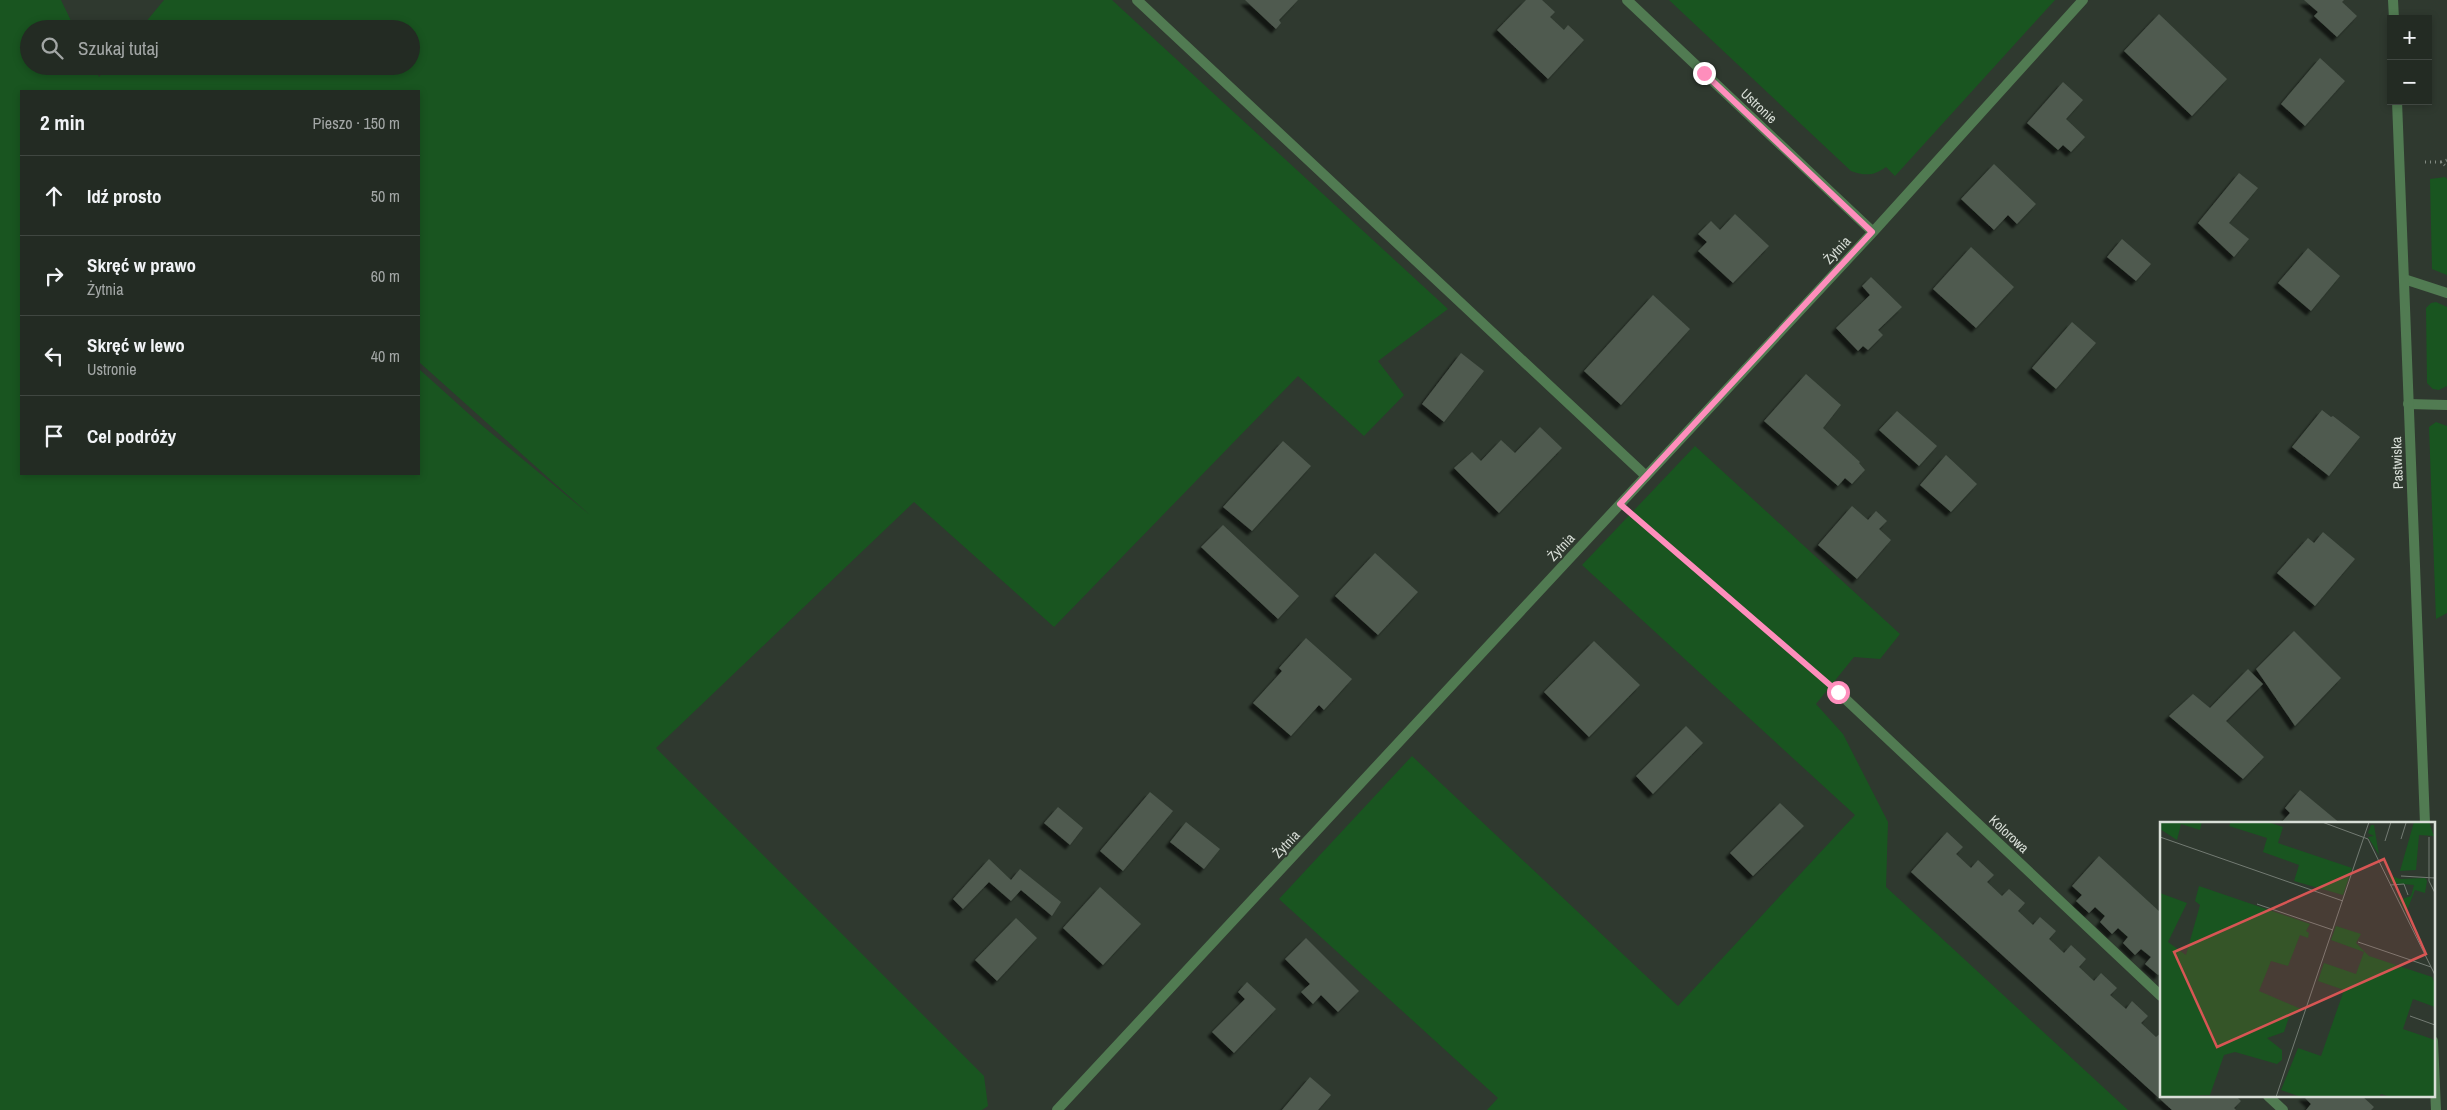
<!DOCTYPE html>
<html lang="pl">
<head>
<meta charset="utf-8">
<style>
  body { margin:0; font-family:"Archivo Narrow",sans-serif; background:#2f3730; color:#f1f3f6 }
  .controls { position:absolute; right:15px; top:15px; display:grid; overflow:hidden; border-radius:0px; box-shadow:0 2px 8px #0003 }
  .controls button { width:45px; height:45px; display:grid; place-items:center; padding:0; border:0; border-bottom:1px solid #404741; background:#232b23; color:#f1f3f6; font:25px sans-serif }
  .stop { position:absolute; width:15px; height:15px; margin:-11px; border:4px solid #fe8ebc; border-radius:50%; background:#fff }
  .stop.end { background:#fe8ebc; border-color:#fff; box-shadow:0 1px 5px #0008 }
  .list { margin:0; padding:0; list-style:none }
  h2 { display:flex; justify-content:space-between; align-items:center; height:65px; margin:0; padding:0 20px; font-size:21px }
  h2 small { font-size:16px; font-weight:400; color:#a3a7a6 }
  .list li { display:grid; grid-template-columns:32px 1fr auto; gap:15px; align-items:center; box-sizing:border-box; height:80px; padding:0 20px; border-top:1px solid #404741 }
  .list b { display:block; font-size:19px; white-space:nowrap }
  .list p { margin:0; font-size:16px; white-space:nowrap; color:#a3a7a6 }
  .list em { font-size:16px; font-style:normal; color:#a3a7a6 }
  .icon { flex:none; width:28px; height:28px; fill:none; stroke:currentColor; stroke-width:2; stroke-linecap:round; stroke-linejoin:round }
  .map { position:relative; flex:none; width:2447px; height:1110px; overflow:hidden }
  .search { position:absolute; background:#232b23; box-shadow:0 2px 8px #0003; left:20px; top:20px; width:400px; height:55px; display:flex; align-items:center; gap:12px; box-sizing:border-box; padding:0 18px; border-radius:28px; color:#a3a7a6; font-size:19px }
  .panel { position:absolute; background:#232b23; box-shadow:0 2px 8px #0003; left:20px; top:90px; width:400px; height:385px; border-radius:0px }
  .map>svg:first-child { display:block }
</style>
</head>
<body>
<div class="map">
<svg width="2447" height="1110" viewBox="0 0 2447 1110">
  <defs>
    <filter id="shadow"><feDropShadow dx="-4.5" dy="4.5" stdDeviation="1" flood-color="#0009"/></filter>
  </defs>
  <rect width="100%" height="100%" fill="#2f392f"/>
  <path fill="#195520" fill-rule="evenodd" d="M0,0H61L75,29H29V66H94L99,77L109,66H411V29H140L164,0H1112L1448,309L1378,361L1404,395L1364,436L1298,376L1054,627L914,502L656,748L984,1076L988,1106L982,1110H0ZM21,91H419V362L590,515L479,423L419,369V474H21Z
    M1669,0H2055L1895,176L1886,167C1874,176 1865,176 1851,171Z
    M2445,177L2447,179V275L2432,269L2430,179Z
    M2436,302L2447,307V386L2439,390L2433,389L2427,383L2426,308L2431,303Z
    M2436,422L2447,426V613L2436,619L2429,427Z
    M1695,446L1900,634L1880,659L1854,657L1816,704L1843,734L1888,822L1886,887L2128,1110H1487L1498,1098L1279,899L1412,756L1678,1006L1855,815L1582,565Z"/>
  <path fill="#4f5a4f" filter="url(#shadow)" d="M1245,0H1298L1279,20L1281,23L1276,29Z
    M1526,0H1542L1555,12L1550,17L1564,30L1568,25L1584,40L1548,79L1497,30Z
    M2304,0H2344L2342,2L2357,16L2337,37L2314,16L2318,12Z
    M2159,14L2227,79L2192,116L2124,51Z
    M2320,58L2345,81L2305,126L2281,104Z
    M2063,82L2083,100L2066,119L2085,137L2071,152L2063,145L2058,150L2027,123Z
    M1994,164L2036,204L2017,224L2008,215L1994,230L1961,199Z
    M2239,173L2258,188L2229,223L2249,239L2234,257L2198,223Z
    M1735,214L1769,246L1733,283L1698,251L1707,242L1698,234L1711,221L1720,230Z
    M2122,239L2151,264L2136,281L2107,257Z
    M1971,247L2014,287L1976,328L1933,289Z
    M2308,248L2340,276L2311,311L2278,283Z
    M1871,277L1902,307L1878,330L1883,335L1868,350L1863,346L1858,351L1836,328L1870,295L1862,286Z
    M1653,295L1690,329L1621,405L1584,371Z
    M2072,322L2096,343L2056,389L2032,368Z
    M1461,353L1484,371L1444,422L1422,404Z
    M1806,374L1841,405L1823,428L1860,462L1859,463L1865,470L1852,484L1845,478L1838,486L1764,421Z
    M2322,410L2331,417L2333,416L2360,437L2329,476L2292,447Z
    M1897,411L1937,446L1919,466L1879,430Z
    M1540,427L1562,448L1499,513L1454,468L1472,452L1481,461L1501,440L1515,453Z
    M1283,441L1311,466L1252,531L1223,507Z
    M1946,455L1977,484L1951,512L1920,485Z
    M1852,506L1868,520L1876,511L1887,521L1879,529L1891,540L1857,579L1818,545Z
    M1223,525L1299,596L1278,619L1201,547Z
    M2323,532L2355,559L2315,606L2277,573L2308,538L2314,543Z
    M1375,553L1418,592L1378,635L1335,596Z
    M2294,631L2341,678L2295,726L2256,669Z
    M1306,638L1352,679L1324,710L1319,705L1291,736L1253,703L1282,671L1279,668Z
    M1594,641L1640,685L1589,737L1544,692Z
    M2248,669L2263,684L2226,721L2264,757L2243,779L2169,716L2193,694L2210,708Z
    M1686,726L1703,743L1653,794L1636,776Z
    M2300,790L2341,824H2280L2290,813L2285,808Z
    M1150,792L1173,811L1123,871L1100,851Z
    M1780,803L1804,826L1753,876L1730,853Z
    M1058,807L1083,828L1070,845L1044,823Z
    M1186,822L1220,849L1204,869L1170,842Z
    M1947,832L1963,847L1956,854L1971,868L1978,860L1994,875L1987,882L2002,896L2009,889L2025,903L2018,911L2033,925L2040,917L2056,931L2049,939L2064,953L2071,945L2086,959L2079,967L2094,981L2101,973L2117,988L2110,995L2126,1009L2132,1001L2148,1016L2141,1023L2156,1037L2161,1033V1096H2236L2241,1101L2234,1108L2236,1110H2172L1911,872Z
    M2099,856L2161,913V973L2158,975L2145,964L2151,957L2141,949L2135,955L2123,943L2128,937L2118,928L2112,934L2100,922L2105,916L2095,907L2089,913L2076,901L2082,895L2072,886Z
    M989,859L1011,880L1020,869L1061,902L1052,916L1021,890L1011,901L989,882L963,909L953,899Z
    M1100,887L1141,924L1103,965L1063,928Z
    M1016,918L1037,938L997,981L975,960Z
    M1306,938L1359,991L1338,1012L1321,995L1313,1004L1301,992L1310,984L1285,959Z
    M1247,982L1276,1009L1234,1053L1212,1032L1245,999L1238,992Z
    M1310,1077L1331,1095L1318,1110H1282Z
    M2303,1096H2362L2374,1107L2371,1110H2306L2311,1104Z"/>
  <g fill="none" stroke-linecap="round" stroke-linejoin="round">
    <path stroke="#828a82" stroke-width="3" stroke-dasharray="1 4" stroke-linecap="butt" d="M2425,162H2441L2447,167
      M2441,162L2447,160
      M1639,520L1820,677"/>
    <path stroke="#517b52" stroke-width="10" d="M1137,0L1646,476
      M2404,279L2447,293
      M2408,404L2447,405"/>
    <path stroke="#517b52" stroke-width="10" d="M1627,0L1873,232
      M2393,0L2394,19
      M2397,101L2425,824
      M1838,692L2161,996
      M2433,1041L2436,1110
      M2268,1096L2283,1110
      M1057,1110L1873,232L2083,0"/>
  </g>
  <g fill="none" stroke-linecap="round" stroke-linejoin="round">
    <path stroke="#fe8ebc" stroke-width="6" d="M1704,73L1872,232L1620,504L1838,692"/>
  </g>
  <g text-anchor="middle" stroke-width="4" stroke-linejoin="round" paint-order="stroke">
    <g font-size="14" fill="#d9dfd8" stroke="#2f392f">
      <text transform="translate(1759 106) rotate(43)" y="5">Ustronie</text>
      <text transform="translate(1837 250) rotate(-47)" y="5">Żytnia</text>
      <text transform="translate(2397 463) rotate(-92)" y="5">Pastwiska</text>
      <text transform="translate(1561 547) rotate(-47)" y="5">Żytnia</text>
      <text transform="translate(2009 834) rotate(43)" y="5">Kolorowa</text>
      <text transform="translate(1286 844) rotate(-47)" y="5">Żytnia</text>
    </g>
  </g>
  <g transform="translate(2160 822)">
    <rect width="275" height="275" fill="#2f392f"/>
    <path d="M0,0H42L40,8L21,2L17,18L0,7ZM71,0H108L123,5L118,21L192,46L183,73L134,59L139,43L103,30L107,16L69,4ZM254,0H269L274,14L259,13L256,48L240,49ZM211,3H214L219,33L208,15L214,14L208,11ZM229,53L240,57L265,56L267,59L265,71L255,68L246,91L238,74L242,77L251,74L254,63L232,61ZM39,64L150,102L146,109L149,111L148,116L140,113L128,144L111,139L99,169L141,187L129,195L124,210L107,216L122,228V238L117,242L75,230L64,233L50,273L0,275V71L27,81L8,120L26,133L40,83L35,79ZM176,104L201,112L196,121L209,134L272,155L275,162V185L253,177L243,207L275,218V275H231L221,272L219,275H141L121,268L138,226L161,234L184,168L158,159L164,141L196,152L204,130L171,118Z" fill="#195520"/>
    <path fill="none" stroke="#737b73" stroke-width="1" d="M162,0L208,17L275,153M0,15L183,79M269,15V59L275,71M241,17L246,1M225,19L231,0M241,54L275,56M230,63L244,62L248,73M97,82L173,108M198,120L271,145M250,194L275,203M116,275L209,0"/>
    <path fill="#d75654" fill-opacity="0.15" stroke="#d75654" stroke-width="2.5" d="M224,37L266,132L57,225L14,130Z"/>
    <rect width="275" height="275" fill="none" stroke="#d9dfd8" stroke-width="2.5"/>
  </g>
</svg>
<div class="controls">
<button>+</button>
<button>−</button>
</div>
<div class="stop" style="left:1838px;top:692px"></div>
<div class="stop end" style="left:1704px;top:73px"></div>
<div class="search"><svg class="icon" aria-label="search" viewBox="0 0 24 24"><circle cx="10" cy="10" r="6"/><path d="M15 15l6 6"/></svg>Szukaj tutaj</div>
<section class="panel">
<h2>2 min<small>Pieszo · 150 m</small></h2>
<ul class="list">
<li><svg class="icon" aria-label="ahead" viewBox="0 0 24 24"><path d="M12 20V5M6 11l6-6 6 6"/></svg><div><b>Idź prosto</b></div><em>50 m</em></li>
<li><svg class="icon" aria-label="right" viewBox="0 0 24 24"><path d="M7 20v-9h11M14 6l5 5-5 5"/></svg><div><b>Skręć w prawo</b><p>Żytnia</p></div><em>60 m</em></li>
<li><svg class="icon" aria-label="left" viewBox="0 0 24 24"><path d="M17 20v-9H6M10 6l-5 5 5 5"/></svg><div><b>Skręć w lewo</b><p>Ustronie</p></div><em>40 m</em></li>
<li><svg class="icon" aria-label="arrive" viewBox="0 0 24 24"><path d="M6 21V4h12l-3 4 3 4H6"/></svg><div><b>Cel podróży</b></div></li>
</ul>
</section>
</div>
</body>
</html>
